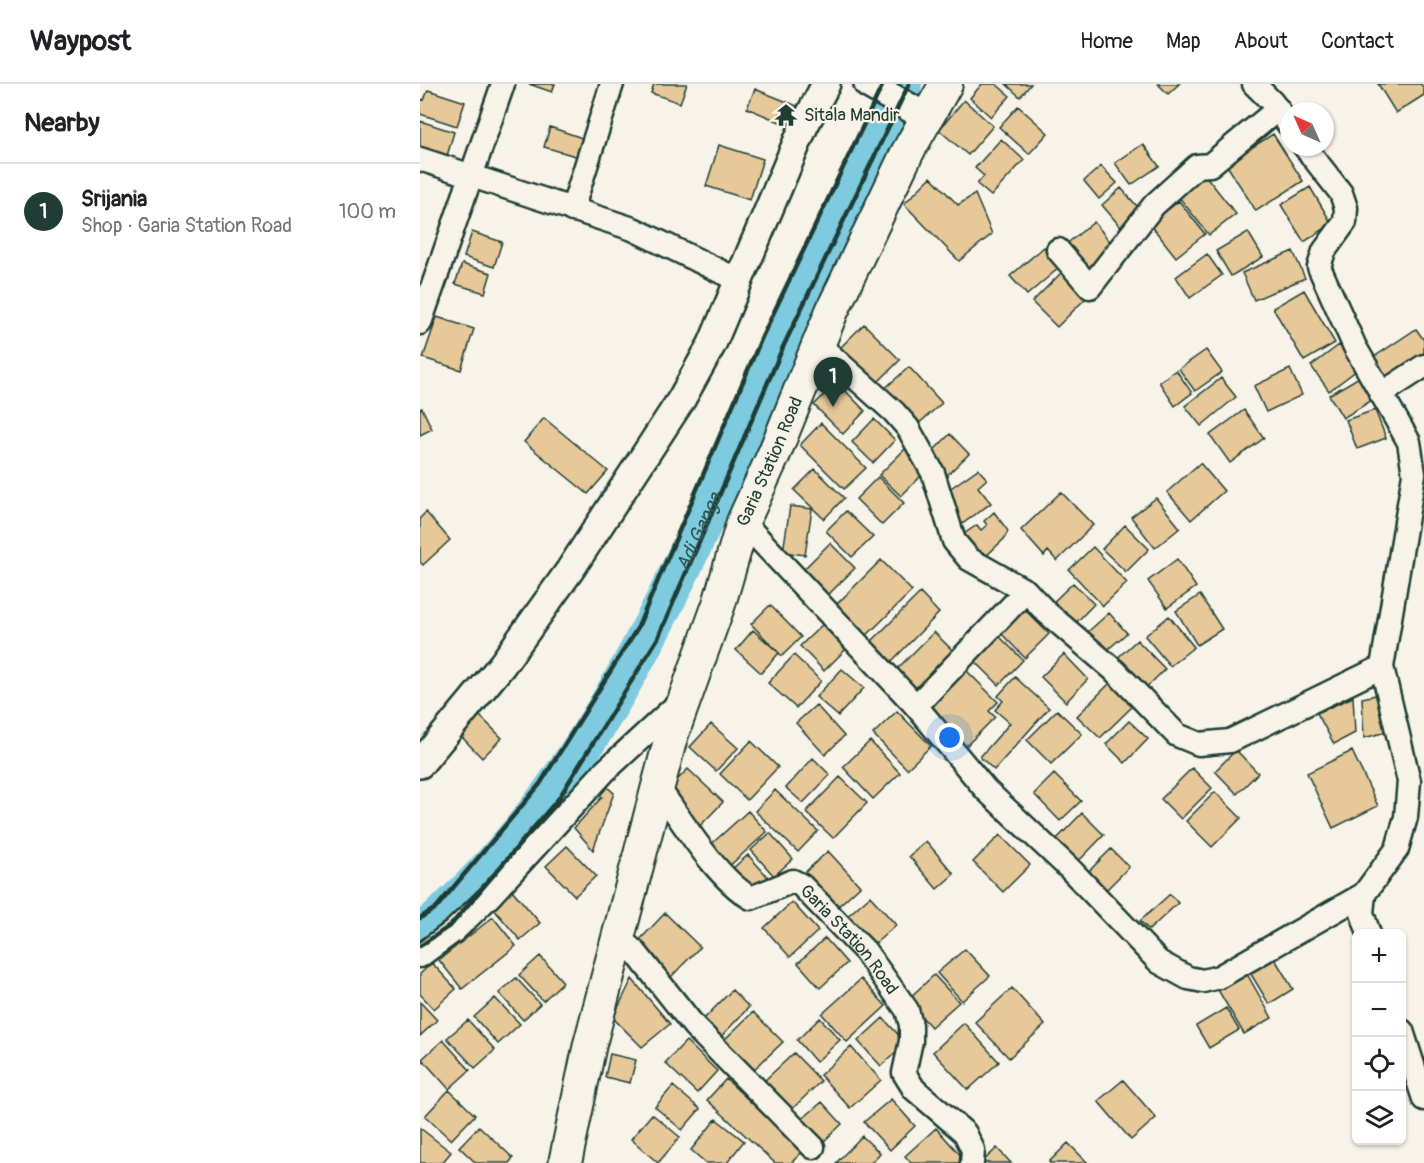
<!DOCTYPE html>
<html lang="en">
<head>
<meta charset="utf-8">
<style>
  body { margin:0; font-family:Pangolin,sans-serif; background:#f6f6f6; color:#202124 }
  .controls { position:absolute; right:18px; bottom:18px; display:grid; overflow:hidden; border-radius:9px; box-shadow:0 2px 4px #0004 }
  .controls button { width:54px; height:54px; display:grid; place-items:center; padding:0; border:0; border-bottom:2px solid #e0e0e0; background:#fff; color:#202124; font:30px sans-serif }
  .compass { position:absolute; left:860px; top:18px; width:54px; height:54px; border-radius:50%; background:#fff; box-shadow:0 2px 4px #0004; rotate:315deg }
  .you { position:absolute; left:530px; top:654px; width:21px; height:21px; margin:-15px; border:4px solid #fff; border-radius:50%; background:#1a73e8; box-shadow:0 0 0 9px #1a73e833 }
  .badge { display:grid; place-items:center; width:39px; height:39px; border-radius:50%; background:#1f3d34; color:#fff; font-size:20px; font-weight:700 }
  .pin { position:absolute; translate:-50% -50px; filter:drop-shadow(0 2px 3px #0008) }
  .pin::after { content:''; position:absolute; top:32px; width:21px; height:18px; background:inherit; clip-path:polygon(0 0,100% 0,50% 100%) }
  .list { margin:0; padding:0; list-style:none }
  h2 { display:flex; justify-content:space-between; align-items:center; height:78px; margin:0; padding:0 24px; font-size:26px }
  h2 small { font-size:20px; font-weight:400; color:#757577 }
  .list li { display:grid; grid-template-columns:39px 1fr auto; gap:18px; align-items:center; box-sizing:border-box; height:96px; padding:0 24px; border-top:2px solid #e0e0e0 }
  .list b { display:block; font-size:22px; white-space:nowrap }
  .list p { margin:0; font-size:20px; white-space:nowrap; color:#757577 }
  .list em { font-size:20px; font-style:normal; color:#757577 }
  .icon { flex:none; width:33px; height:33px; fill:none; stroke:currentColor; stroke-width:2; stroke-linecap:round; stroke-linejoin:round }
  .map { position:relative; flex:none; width:1004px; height:1079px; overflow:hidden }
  header { display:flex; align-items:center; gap:36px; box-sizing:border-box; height:84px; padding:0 30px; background:#fff; border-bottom:2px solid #e0e0e0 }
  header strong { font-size:28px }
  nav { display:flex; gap:33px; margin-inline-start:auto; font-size:21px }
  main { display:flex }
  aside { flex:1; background:#fff }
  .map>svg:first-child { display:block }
</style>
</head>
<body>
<header>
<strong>Waypost</strong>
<nav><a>Home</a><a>Map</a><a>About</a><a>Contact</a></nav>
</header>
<main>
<aside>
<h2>Nearby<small></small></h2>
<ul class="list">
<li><span class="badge">1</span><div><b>Srijania</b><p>Shop · Garia Station Road</p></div><em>100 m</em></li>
</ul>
</aside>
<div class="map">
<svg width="1004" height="1079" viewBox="0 0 1004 1079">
  <rect width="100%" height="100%" fill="#f7f3e8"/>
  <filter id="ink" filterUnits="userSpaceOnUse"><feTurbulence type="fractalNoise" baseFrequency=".0167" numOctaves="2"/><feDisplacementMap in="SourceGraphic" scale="12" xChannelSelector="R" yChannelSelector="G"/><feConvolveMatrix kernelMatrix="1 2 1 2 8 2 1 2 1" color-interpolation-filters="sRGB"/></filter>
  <g filter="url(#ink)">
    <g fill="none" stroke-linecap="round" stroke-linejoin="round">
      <path stroke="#7ecade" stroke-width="40" id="s1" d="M0,851C162,718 253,507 336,320C384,213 433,106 482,0"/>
    </g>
    <path fill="#e6c899" stroke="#1f3d34" stroke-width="1.5" d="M109,0H135L132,8Z
      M234,0H267L260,19L231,9Z
      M562,0H576L590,12L571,33L550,14Z
      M586,0H611L600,13Z
      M738,0H759L748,10Z
      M958,0H1001L1004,5V11L976,29Z
      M335,5L377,22L369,42L327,24Z
      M8,6L45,18L37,42L0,30V15L4,16Z
      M544,16L573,42L548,71L519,46Z
      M598,22L628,49L609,70L579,43Z
      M0,37L34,48L27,72L0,63Z
      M130,43L165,55L159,73L124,63Z
      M853,50L883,97L836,127L806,80Z
      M581,55L604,76L571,112L557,100L564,92L555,84Z
      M723,60L739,82L711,101L695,79Z
      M299,61L343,75L330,116L286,102Z
      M681,82L697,99L679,115L664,97Z
      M785,91L816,130L789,151L758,112Z
      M511,93L538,121L555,110L572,150L539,177L484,120Z
      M890,103L912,140L884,158L861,121Z
      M701,104L724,130L704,147L682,121Z
      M759,117L785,150L756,173L730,140Z
      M674,138L696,165L667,188L645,161Z
      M52,148L82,158L74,183L44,173Z
      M828,148L843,173L811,192L796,167Z
      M624,163L640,183L607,211L590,192Z
      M873,167L885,194L834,216L822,189Z
      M787,170L802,191L770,214L756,193Z
      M42,180L71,189L65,209L35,200Z
      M643,187L668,212L637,243L612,218Z
      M884,206L915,259L884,277L853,224Z
      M17,233L54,245L41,286L3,274Z
      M444,240L480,276L452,304L416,268Z
      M996,245L1004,256V272L968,296L954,273Z
      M919,261L937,286L909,307L891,282Z
      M786,266L802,288L775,307L759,285Z
      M489,283L522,319L496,342L463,306Z
      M870,285L882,311L846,328L834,302Z
      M756,286L772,309L755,322L739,298Z
      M941,292L954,315L923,334L909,311Z
      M801,294L816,313L781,342L765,322Z
      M417,298L445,327L423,350L394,321Z
      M2,324L12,345L0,351V325Z
      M824,326L844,354L810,379L790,351Z
      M955,326L966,354L937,365L926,336Z
      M124,334L188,387L168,410L104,358Z
      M454,335L475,356L453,379L432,358Z
      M401,339L446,384L424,405L380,361Z
      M530,350L549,370L525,393L506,374Z
      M486,364L508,385L481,412L459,391Z
      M780,379L804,407L771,436L747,408Z
      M395,385L424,414L404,435L374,406Z
      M558,385L567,395L558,403L571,419L538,443L528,406Z
      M458,393L484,419L462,441L436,415Z
      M641,408L673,441L637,477L628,467L624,472L601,446Z
      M736,414L760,444L735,464L711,433Z
      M370,422L392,425L385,471L363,468Z
      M426,427L453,453L432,473L406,447Z
      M6,428L30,456L3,481L0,478V434Z
      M574,428L588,447L584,455L565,473L538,454L557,441L561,446L567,441L564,437Z
      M705,441L729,465L706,488L682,465Z
      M410,459L435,484L406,513L381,488Z
      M673,463L707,499L683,522L649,486Z
      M757,475L776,503L747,524L728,497Z
      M461,476L492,507L442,556L411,526Z
      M653,499L674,520L650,545L628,523Z
      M500,509L519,529L467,582L447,562Z
      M780,511L802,545L777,561L756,527Z
      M350,521L381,553L362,572L331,540Z
      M603,524L629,550L605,574L579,547Z
      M689,529L707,549L679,573L662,553Z
      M749,532L774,563L750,582L725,552Z
      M404,539L428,563L404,587L380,562Z
      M333,546L359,569L341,589L316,566Z
      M514,548L534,568L495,607L475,587Z
      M576,549L603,576L579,601L551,573Z
      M717,556L745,585L721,609L693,578Z
      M644,570L668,595L646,618L621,593Z
      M374,571L401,597L376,624L348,599Z
      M544,584L578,618L569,627L575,633L544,664L504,624Z
      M422,585L444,604L418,632L396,613Z
      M595,593L629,624L574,686L560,673L590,639L575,626L583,617L578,612Z
      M693,596L716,619L680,654L657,632Z
      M956,611L966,648L944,654L942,614Z
      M933,613L935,649L914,660L897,629Z
      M396,621L424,652L405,671L376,639Z
      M637,626L662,650L631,680L607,656Z
      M477,627L511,662L487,685L453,650Z
      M57,629L82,654L62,674L37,648Z
      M709,637L728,655L705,679L686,660Z
      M291,640L318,664L296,687L270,663Z
      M331,657L358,683L327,716L300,690Z
      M450,657L480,689L453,715L423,683Z
      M816,666L838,689L817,710L795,687Z
      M932,667L958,722L913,744L887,689Z
      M393,674L410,691L383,719L366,704Z
      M772,684L792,704L761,735L741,715Z
      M268,685L303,718L279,743L244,709Z
      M634,690L661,717L640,737L614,710Z
      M420,693L447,719L413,754L386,728Z
      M185,701L194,709L173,766L154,744L182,713L178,709Z
      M355,706L398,747L378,768L335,727Z
      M795,708L821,734L792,763L766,737Z
      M328,727L347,748L306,785L287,764Z
      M662,729L684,751L654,782L632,760Z
      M350,749L373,775L354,792L331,766Z
      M580,751L610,781L583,808L553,778Z
      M506,757L534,790L517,805L489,772Z
      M147,762L176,792L155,812L126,782Z
      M691,765L709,783L684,808L666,790Z
      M408,767L440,802L413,827L381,792Z
      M328,771L348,793L333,807L312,785Z
      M92,806L120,839L100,856L72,823Z
      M750,810L758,819L729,846L720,837Z
      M450,812L476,841L449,865L423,836Z
      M372,818L398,847L370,873L344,844Z
      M245,829L280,863L251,893L216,860Z
      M73,833L96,862L42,905L19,876Z
      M405,854L427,879L400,904L378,879Z
      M545,865L570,892L542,917L517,889Z
      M120,872L143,898L123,917L99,891Z
      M853,872L873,905L849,920L829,887Z
      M12,879L36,905L14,925L0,910V890Z
      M823,883L852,934L824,950L794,899Z
      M514,891L539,918L511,943L487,916Z
      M96,894L120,920L103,936L79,909Z
      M212,895L250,940L222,963L193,934Z
      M441,895L466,922L427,958L402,930Z
      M592,904L625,941L589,974L555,938Z
      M312,906L329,923L296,958L278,941Z
      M75,914L100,940L78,960L54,933Z
      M0,918L17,936L0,952Z
      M806,924L819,946L789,964L776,942Z
      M333,928L363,958L328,991L299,961Z
      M400,934L420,956L396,978L377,956Z
      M463,934L486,959L461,982L438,957Z
      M48,936L75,966L55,984L27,954Z
      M544,939L579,978L548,1006L513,968Z
      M23,956L50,986L29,1005L2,975Z
      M266,957L297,987L277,1009L245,979Z
      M431,963L461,996L430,1024L400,991Z
      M374,969L401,997L370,1027L343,998Z
      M190,970L216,976L210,999L185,993Z
      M306,995L383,1067L371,1079H355L287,1016Z
      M703,996L736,1034L711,1056L678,1017Z
      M253,1002L280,1025L262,1046L235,1023Z
      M29,1006L55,1031L31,1056L5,1032Z
      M471,1015L495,1042L470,1066L444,1038Z
      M402,1018L422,1040L401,1060L380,1037Z
      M232,1030L260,1053L238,1079L211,1055Z
      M296,1035L324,1057L307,1079H286L271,1066Z
      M59,1042L93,1074L89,1079H56L39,1063Z
      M0,1044L31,1068L22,1079H0Z
      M516,1044L544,1075L539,1079H491L485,1072Z
      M442,1052L460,1069L451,1079H416Z
      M648,1059L668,1079H630L629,1078Z
      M577,1064L591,1079H561Z"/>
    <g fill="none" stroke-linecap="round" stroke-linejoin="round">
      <g stroke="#1f3d34" stroke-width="27">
        <g id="minor">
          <path d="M834,0L852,18L869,41"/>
          <path d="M885,63L921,109L926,124L925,138L904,167L899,183L935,263L989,358L994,390L962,583L989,697L986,733L977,765L944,810L942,829L949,850"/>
          <path d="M0,75L213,145L318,196"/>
          <path d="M152,126L192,0"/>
          <path d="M638,166L670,203L734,121L777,82L790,81L858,25"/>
          <path d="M0,239L83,0"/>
          <path d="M398,260L474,328L488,344L513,389L534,457L549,475L606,507"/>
          <path d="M961,310L1004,282"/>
          <path d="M323,438L496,622L566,706L650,785L739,878L768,894L783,897L799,893L944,810"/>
          <path d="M496,622L606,507L626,528L695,587L757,651L779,660L810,657L962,583"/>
          <path id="s2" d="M238,703C262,737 296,794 331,814L373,797L381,801L445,867L487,926L491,941V957L484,989L494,1005L545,1049L553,1066L552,1079"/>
          <path d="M199,854L216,869L274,942L393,1063"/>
          <path d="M0,872L34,847L70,812L184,688L262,616"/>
          <path d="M982,947L1004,1015"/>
        </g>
      </g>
      <g stroke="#1f3d34" stroke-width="32">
        <path id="tertiary" d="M448,0L506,33
          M0,680L82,581L150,486L261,316L292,260L384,42L406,0"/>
      </g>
      <g stroke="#1f3d34" stroke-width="36">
        <g id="secondary">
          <path id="s3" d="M145,1079L170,960L251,653L299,520L323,438L354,370L412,227L487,69L526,0"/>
        </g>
      </g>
      <use href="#minor" stroke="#f7f3e8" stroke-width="22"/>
      <use href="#tertiary" stroke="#f7f3e8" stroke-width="27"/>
      <use href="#secondary" stroke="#f7f3e8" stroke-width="32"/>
      <path stroke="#1f3d34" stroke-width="4.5" d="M0,834L16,824L120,700L218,543L342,253L463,0
        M0,862L31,841L139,714L238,554L363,263L489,0"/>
    </g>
  </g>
  <defs>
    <g id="temple-bare" transform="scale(1.8)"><path d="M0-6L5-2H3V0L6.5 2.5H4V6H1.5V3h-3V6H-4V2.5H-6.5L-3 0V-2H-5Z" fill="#1f3d34" stroke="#f7f3e8" stroke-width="2.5" paint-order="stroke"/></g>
  </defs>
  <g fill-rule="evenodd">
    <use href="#temple-bare" x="366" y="31"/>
  </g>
  <g text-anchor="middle" stroke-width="4.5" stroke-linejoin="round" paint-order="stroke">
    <g font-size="18" fill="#1f3d34" stroke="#f7f3e8" text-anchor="start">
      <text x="384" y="37">Sitala Mandir</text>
    </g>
    <g font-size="18" fill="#1f3d34" stroke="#f7f3e8">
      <text dy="6" stroke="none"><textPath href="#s3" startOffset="732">Garia Station Road</textPath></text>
      <text dy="6" stroke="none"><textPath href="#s2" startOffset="273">Garia Station Road</textPath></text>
    </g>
    <g font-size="20" font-style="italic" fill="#325956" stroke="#f7f3e8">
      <text dy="7" stroke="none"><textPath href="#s1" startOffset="494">Adi Ganga</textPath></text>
    </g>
  </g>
</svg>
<div class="controls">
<button>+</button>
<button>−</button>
<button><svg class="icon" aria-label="locate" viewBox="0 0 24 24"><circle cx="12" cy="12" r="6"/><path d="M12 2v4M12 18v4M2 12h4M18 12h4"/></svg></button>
<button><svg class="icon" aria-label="layers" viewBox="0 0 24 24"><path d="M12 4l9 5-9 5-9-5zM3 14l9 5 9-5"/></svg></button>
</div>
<svg class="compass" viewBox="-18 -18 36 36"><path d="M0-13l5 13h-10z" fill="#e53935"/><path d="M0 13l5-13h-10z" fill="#757577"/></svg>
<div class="you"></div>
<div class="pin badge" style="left:413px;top:323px">1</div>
</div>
</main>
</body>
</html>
